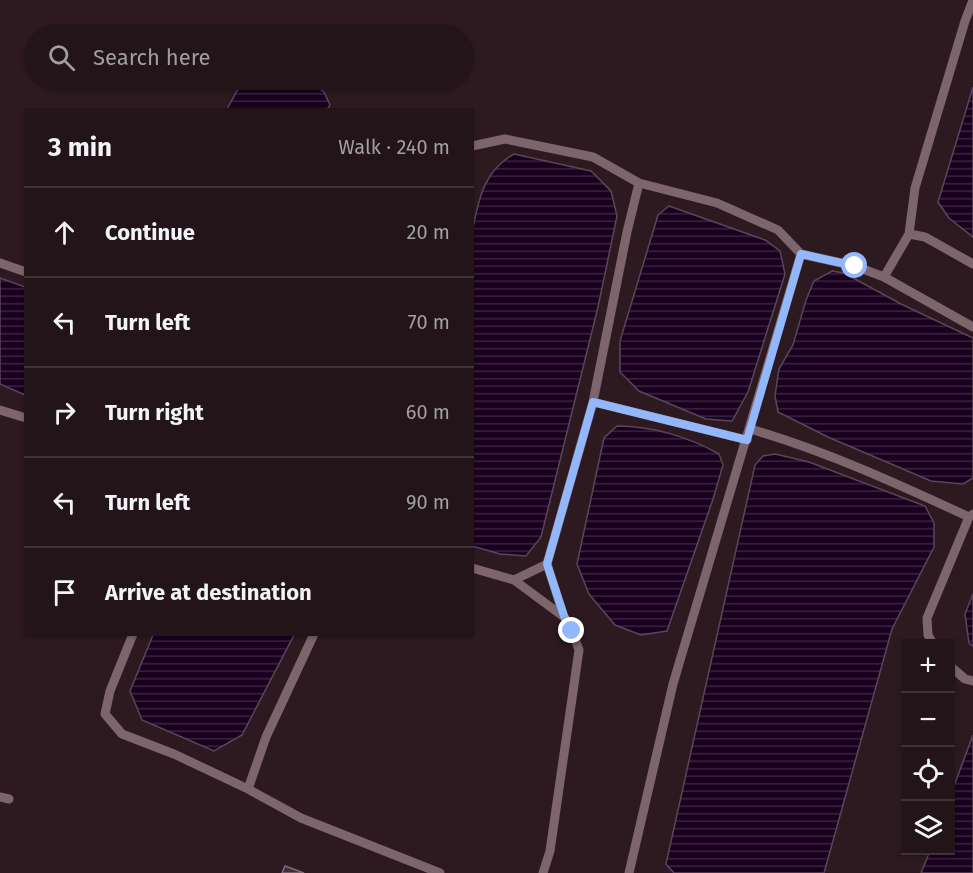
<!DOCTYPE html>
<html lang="en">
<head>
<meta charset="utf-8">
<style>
  body { margin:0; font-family:"Fira Sans",sans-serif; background:#2a1d21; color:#f1f3f6 }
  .controls { position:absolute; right:18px; bottom:18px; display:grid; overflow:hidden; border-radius:0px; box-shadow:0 2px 4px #0004 }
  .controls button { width:54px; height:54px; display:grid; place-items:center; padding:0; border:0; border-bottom:2px solid #3f3337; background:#221418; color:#f1f3f6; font:30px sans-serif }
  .stop { position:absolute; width:18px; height:18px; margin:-14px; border:4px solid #92b7fd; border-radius:50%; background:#fff }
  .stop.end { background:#92b7fd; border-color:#fff; box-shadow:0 2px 6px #0008 }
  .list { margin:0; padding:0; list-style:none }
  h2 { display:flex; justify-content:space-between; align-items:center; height:78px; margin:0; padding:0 24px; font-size:26px }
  h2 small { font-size:20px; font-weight:400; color:#a29ea2 }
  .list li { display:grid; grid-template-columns:39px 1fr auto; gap:18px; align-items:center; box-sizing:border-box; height:90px; padding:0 24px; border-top:2px solid #3f3337 }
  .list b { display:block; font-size:22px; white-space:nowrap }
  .list em { font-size:20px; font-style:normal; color:#a29ea2 }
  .icon { flex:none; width:33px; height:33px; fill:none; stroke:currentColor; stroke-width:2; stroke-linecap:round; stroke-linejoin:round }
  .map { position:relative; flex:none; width:973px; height:873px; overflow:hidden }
  .search { position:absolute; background:#221418; box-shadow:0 2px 4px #0004; left:24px; top:24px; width:450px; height:66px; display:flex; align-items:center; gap:15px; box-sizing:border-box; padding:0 21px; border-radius:33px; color:#a29ea2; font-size:22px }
  .panel { position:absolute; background:#221418; box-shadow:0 2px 4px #0004; left:24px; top:108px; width:450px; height:528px; border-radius:0px }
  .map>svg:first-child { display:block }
</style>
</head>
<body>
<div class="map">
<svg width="973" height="873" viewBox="0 0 973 873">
  <defs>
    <pattern id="water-rules" width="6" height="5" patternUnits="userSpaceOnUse" patternTransform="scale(1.5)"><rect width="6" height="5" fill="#19001e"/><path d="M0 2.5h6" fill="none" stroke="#3b253f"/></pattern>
  </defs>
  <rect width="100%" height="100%" fill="#2d1a20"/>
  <path fill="url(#water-rules)" stroke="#5a455b" stroke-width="1.5" d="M243,80H306L324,92L330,105L327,110L227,109Z
    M973,87V237L949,218L938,202Z
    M514,154L591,171L611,191L617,216L598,307L541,537L526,556L500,554L472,546L473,228C479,197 485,170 514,154Z
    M669,206L765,240L780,251L785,274L748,392L732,421L706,419L639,391L620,372V341L658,215Z
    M832,271L844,273L901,304L973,338V478L963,484L931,481L828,437L778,412L775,396L779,369L793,345L806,300L814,281Z
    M0,278L25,287V395L0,384Z
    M617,426C652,426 689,437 719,454L723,465L713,499L667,631L641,635L615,625L589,594L577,564L604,438Z
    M775,454L809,462L925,506L934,523V547L892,629L824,873H674L666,864L755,465L763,456Z
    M973,594V646L969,643L965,614Z
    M153,635V634L294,635L242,735L214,751L142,720L130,691Z
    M973,735V873H921L930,851L950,850L951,794Z"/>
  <path fill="#402e3a" stroke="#806b78" stroke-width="1.5" d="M285,866L304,873H282Z"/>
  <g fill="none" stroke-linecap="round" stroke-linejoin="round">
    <path stroke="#7d656c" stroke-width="9" d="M472,146L505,139L593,157L639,183L717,203L778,230L801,254L855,266L884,277L973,327
      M909,234L925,237L973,264
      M0,263L26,272
      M884,277L909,234L915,188L965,21L973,0
      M593,402L747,440
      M0,410L26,418
      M750,429C826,451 898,484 969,517L973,514
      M472,568L514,580L564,617L572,631L579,650L550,851L543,873
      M514,580L547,564
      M564,617L547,564L593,402L627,232L639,183
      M133,634L110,691L105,714L122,734L174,754L248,789L301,818L440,873
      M933,644L928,635L927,618L969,517
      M950,666L965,679L973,681
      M248,789L266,737L314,634
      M0,797L9,799
      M629,873L673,684L801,254"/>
  </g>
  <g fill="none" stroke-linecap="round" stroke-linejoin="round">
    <path stroke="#92b7fd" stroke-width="8" d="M572,631L564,616L547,564L593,402L747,440L801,254L855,266"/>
  </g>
</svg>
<div class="controls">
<button>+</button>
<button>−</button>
<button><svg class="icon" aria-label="locate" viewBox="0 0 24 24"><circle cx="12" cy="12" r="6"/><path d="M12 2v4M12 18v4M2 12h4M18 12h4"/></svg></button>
<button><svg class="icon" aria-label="layers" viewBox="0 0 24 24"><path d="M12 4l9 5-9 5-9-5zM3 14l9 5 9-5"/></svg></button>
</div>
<div class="stop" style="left:855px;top:266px"></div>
<div class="stop end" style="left:572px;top:631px"></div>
<div class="search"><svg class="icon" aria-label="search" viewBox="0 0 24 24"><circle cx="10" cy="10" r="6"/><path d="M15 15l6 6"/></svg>Search here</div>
<section class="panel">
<h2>3 min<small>Walk · 240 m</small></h2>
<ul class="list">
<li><svg class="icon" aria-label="ahead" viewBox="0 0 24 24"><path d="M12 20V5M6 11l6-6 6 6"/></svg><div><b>Continue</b></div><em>20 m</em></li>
<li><svg class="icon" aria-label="left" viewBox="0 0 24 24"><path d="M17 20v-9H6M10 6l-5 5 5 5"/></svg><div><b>Turn left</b></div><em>70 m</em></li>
<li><svg class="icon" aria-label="right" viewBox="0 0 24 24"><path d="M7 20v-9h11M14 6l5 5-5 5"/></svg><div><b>Turn right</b></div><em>60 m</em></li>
<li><svg class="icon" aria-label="left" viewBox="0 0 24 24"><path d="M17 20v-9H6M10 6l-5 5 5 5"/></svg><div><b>Turn left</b></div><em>90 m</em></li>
<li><svg class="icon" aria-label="arrive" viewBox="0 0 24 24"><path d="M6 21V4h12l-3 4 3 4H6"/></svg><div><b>Arrive at destination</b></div></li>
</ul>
</section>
</div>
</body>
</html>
